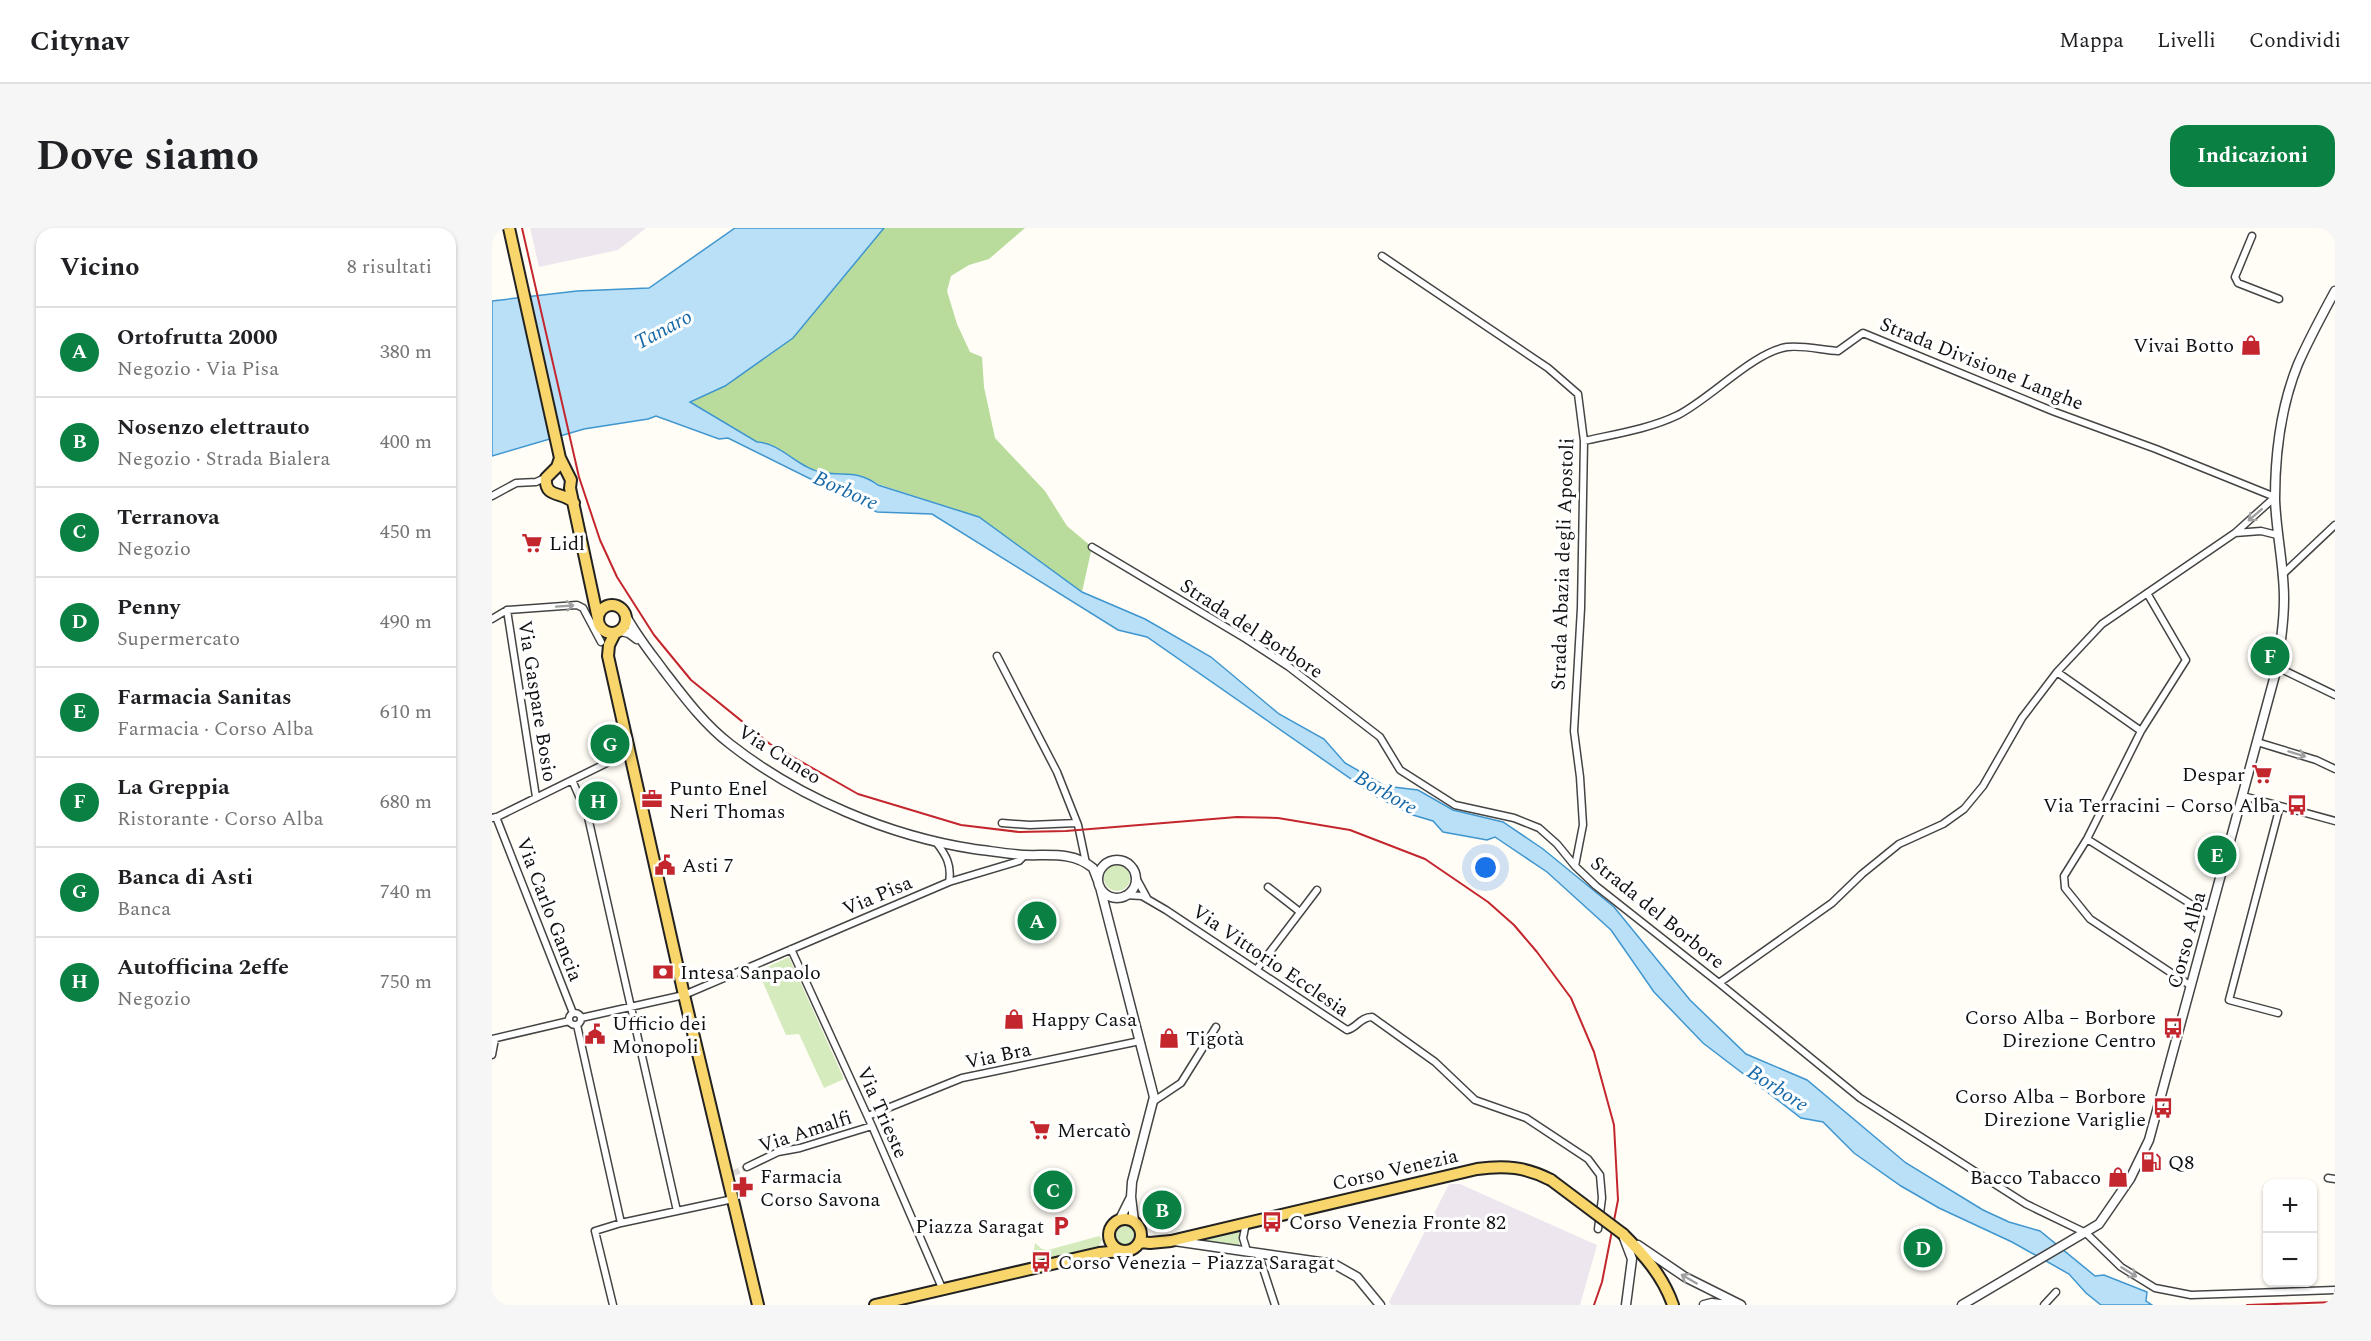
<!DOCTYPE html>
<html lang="it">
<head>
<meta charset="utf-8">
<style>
  body { margin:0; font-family:Spectral,serif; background:#f6f6f6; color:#202124 }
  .controls { position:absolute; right:18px; bottom:18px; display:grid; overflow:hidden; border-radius:12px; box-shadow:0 2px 4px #0004 }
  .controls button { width:54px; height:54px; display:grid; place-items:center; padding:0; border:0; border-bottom:2px solid #e0e0e0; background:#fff; color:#202124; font:30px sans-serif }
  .you { position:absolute; left:994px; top:640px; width:21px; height:21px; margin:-15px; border:4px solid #fff; border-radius:50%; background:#1a73e8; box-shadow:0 0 0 9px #1a73e833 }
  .badge { display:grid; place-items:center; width:39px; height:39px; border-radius:50%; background:#0b8043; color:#fff; font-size:20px; font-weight:700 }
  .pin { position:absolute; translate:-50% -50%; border:3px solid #fff; box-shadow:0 2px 6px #0006 }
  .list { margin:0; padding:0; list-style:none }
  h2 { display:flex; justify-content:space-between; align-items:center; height:78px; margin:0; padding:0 24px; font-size:26px }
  h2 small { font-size:20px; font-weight:400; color:#757577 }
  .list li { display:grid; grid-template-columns:39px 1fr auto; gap:18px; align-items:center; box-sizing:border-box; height:90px; padding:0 24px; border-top:2px solid #e0e0e0 }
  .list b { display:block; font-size:22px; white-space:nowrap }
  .list p { margin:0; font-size:20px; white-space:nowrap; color:#757577 }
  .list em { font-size:20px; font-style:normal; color:#757577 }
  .map { position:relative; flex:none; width:1843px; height:1077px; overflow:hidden; border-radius:18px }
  header { display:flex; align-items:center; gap:36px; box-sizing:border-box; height:84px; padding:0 30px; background:#fff; border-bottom:2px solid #e0e0e0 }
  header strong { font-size:28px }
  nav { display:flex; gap:33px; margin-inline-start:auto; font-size:21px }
  .intro { display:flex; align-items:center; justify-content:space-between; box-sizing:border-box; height:144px; padding:0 36px }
  h1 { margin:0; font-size:42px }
  .button { padding:15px 27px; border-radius:18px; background:#0b8043; color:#fff; font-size:21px; font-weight:700 }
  main { display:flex; gap:36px; padding:0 36px }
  aside { flex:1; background:#fff; border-radius:18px; box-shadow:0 2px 4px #0004 }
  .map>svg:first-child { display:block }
</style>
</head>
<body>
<header>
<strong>Citynav</strong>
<nav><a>Mappa</a><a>Livelli</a><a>Condividi</a></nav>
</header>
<div class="intro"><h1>Dove siamo</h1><a class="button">Indicazioni</a></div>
<main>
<aside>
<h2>Vicino<small>8 risultati</small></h2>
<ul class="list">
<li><span class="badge">A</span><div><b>Ortofrutta 2000</b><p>Negozio · Via Pisa</p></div><em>380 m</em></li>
<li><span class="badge">B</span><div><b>Nosenzo elettrauto</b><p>Negozio · Strada Bialera</p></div><em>400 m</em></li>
<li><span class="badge">C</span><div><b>Terranova</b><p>Negozio</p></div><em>450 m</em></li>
<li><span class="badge">D</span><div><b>Penny</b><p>Supermercato</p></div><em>490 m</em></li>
<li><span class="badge">E</span><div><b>Farmacia Sanitas</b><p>Farmacia · Corso Alba</p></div><em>610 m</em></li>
<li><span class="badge">F</span><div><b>La Greppia</b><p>Ristorante · Corso Alba</p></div><em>680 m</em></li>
<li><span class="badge">G</span><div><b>Banca di Asti</b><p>Banca</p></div><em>740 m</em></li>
<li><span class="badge">H</span><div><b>Autofficina 2effe</b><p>Negozio</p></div><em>750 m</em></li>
</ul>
</aside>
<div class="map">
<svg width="1843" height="1077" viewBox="0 0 1843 1077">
  <rect width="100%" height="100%" fill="#fffdf5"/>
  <path fill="#eee6ef" d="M38,0H154L126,22L47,39Z
    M957,956H968L1105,1017L1088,1077H899L897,1074Z"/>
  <path fill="#d5ebbd" d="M612 650a13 13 0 1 1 26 0a13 13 0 1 1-26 0Z
    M297,729L352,851L332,860L307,806L294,807L266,743Z
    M622 1007a10 10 0 1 1 20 0a10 10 0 1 1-20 0Z
    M747,1002V1018L714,1012L715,1010Z
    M607,1008L610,1011L607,1018L545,1033L542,1022L543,1015L550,1021L556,1022Z"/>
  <path fill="#b9dc9c" d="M392,0H533L497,31L477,37L459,48L455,63L465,96L478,124L490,129L492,159L503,210L553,263L575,298L600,319L590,364L487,289L386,256C364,241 352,249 328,244C306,239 290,215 265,214L197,174L233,158L352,48Z"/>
  <path fill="#b9e0f7" stroke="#3f96cf" stroke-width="1.5" d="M243,0H392L301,110L233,158L198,174L265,214C289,215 305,239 328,244C352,249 364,241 386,257L487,289L590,364L653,391L719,429L787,486L832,511L853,535L893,558L926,562L961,582L1011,594L1051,621L1122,679L1198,772L1254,826L1315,852L1414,935L1491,982L1517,994L1548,1003L1603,1048L1612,1047L1655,1064L1654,1073L1660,1077H1609L1594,1065L1577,1046L1520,1014L1447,980L1409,958L1362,925L1331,894L1309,890L1211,815L1162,764L1119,702L1055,644L1003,609L995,612L951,604L941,593L921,587L885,569L655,409L626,402L440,286L385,284L236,210L227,211L164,188L156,191L92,201L0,228V73L85,63L157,60Z"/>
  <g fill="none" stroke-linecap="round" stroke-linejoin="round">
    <path stroke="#dbdad3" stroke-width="6" stroke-dasharray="6 3" stroke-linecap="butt" d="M242,945L255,939"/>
    <g stroke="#444" stroke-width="9">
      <path id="minor" d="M1760,8L1743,49L1746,55L1787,71
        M890,28L1056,140L1086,166L1092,213L1089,380L1082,503L1088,549L1091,597L1083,638
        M1092,213C1123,206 1157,201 1186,187C1219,170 1262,124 1295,119C1311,117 1330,122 1346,123L1371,105L1563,184L1664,221L1783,269L1743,305L1610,396L1565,444L1530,490L1491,558L1472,581L1451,596L1407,616L1370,646L1340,675L1227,755
        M0,268L24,255L44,254L55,249
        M1743,305L1769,303L1785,307
        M600,319L754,411L797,439L888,509L908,542L963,577L1022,590L1047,600L1065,616L1083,638L1104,658L1227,755L1368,870L1534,976L1594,1005L1629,1039L1663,1060L1699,1067L1843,1062
        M1790,347L1843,297
        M15,382L44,569
        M0,391L15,382L85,377L91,380L109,414
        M505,428L565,544L586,597L594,635
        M1785,439L1843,467
        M1565,444L1649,503L1595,611L1718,688
        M1649,503L1694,432L1655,365
        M1765,514L1824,532L1843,541
        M80,552L96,589L185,983
        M1751,568L1843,593
        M0,590L4,589L81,785
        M3,590L137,524
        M510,595L538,597L585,595
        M1595,611L1572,648L1573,660L1598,691L1699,758
        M444,614C454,627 460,637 457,654
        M643,648L655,670
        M776,659L808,684
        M633,667L650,668L674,682L855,802C865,800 868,789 880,789L943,834L983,872L1034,890L1096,931L1108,947L1110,970L1106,1001
        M299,721L380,898L450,1060
        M765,741L825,662
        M77 791a6 6 0 1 1 12 0a6 6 0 1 1-12 0Z
        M1786,785L1737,772L1788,578
        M89,790L192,767L457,654L527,633L533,627
        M85,797L129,995
        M0,811L77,793
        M0,827L3,811
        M662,873L689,855L724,799
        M376,888L470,850L648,813
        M255,939L286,924L308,920L380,898
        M1836,950L1843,951
        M754,995L751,1010L755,1023
        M766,1025L783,1077
        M121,1077L103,1003L129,995L241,971
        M1552,1077L1564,1064"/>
    </g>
    <g stroke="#444" stroke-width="11">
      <path id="tertiary" d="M133,386C144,407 158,424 172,443C192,469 212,496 238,516C307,570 397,608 482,621C499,623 515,626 532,627C557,628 580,623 601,640L606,653
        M129,403L137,405L145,411
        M606 651a19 19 0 1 1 38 0a19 19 0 1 1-38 0Z
        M608,659L662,869L640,954L639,969L642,993
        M628,991L639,969
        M1132,1010L1140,1031L1134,1077
        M682,1013L842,1036L865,1049L888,1077
        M1146,1017L1193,1049L1249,1077
        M1212,1077L1220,1075L1236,1077
        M1470,1077L1607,996L1638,951L1657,912L1783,447C1788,422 1792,397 1792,370C1792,337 1784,304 1783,271C1783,226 1789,178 1806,136C1817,111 1830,87 1843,63"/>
    </g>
    <g stroke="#222" stroke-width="14">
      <path id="primary" d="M17,0L68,230L79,252L78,260L106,391
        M68,230L65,239L54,250C52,271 72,263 82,275
        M106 391a14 14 0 1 1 28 0a14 14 0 1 1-28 0Z
        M123,405L117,417L116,428L192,767L266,1077
        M617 1007a16 16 0 1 1 32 0a16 16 0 1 1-32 0Z
        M1131,1006C1152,1027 1171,1048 1181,1077
        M648,1014L658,1015L679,1013L985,941C1013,937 1034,939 1059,952
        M383,1077L607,1025L629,1023"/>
    </g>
    <use href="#minor" stroke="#fff" stroke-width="6"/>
    <use href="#tertiary" stroke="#fff" stroke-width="8"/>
    <use href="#primary" stroke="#f9d66b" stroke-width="10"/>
    <path stroke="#c4262e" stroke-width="2" d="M30,0L87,249L108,312L125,349L162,407L199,452L278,516L366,566L469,597L527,604L574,603L745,589L786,590L858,602L933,631L996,674L1022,697L1045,724L1079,770L1102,824L1122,897L1126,972L1110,1054L1102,1077
      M1755,1077L1843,1074"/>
    <g stroke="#222" stroke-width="14" stroke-linecap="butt">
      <path id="primary-bridge" d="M1059,952L1131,1006"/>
    </g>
    <use href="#primary-bridge" stroke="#f9d66b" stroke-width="10"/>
  </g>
  <defs><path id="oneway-shaft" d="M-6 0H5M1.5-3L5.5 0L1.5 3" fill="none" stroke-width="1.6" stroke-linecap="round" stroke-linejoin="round" transform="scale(1.5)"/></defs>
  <g stroke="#a0a0a0">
    <use href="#oneway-shaft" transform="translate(1763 287) rotate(139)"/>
    <use href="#oneway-shaft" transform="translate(73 378) rotate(-4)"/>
    <use href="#oneway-shaft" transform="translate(1805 526) rotate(17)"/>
    <use href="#oneway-shaft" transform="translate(1637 1044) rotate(32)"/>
    <use href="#oneway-shaft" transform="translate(1197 1051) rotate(-150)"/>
  </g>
  <defs>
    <g id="shop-bare" transform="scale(1.62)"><path d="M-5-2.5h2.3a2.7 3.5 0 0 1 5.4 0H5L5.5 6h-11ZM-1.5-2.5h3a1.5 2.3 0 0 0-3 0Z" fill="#c4262e" stroke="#fff" stroke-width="2.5" paint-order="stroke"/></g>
    <g id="supermarket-bare" transform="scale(1.62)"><path d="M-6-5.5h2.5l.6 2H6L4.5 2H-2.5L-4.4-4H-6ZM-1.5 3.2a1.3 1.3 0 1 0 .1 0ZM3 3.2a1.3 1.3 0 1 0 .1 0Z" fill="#c4262e" stroke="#fff" stroke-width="2.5" paint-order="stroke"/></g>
    <g id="office-bare" transform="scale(1.62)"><path d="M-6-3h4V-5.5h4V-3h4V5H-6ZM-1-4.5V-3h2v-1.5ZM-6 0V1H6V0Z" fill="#c4262e" stroke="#fff" stroke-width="2.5" paint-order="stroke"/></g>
    <g id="bus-bare" transform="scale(1.62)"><path d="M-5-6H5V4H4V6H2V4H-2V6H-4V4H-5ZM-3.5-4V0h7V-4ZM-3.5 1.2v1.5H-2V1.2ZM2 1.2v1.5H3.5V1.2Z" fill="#c4262e" stroke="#fff" stroke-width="2.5" paint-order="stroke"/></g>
    <g id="civic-bare" transform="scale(1.62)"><path d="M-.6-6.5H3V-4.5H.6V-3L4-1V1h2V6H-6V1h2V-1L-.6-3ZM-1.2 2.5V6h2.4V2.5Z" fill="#c4262e" stroke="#fff" stroke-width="2.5" paint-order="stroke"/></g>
    <g id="bank-bare" transform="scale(1.62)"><path d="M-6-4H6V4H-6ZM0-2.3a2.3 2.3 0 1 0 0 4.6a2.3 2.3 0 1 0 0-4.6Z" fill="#c4262e" stroke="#fff" stroke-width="2.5" paint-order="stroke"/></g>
    <g id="fuel-bare" transform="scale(1.62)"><path d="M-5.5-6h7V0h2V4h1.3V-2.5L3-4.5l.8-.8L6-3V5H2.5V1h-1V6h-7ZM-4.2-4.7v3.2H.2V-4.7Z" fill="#c4262e" stroke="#fff" stroke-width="2.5" paint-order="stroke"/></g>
    <g id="pharmacy-bare" transform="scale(1.62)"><path d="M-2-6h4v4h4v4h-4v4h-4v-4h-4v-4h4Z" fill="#c4262e" stroke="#fff" stroke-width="2.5" paint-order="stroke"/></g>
    <g id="parking-bare" transform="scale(1.62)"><path d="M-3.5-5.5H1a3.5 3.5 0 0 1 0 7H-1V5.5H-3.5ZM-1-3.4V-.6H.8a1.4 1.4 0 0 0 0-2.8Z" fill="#c4262e" stroke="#fff" stroke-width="2.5" paint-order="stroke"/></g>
  </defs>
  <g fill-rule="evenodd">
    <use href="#shop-bare" x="1759" y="117"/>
    <use href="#supermarket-bare" x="40" y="315"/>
    <use href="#supermarket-bare" x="1770" y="546"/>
    <use href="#office-bare" x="160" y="571"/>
    <use href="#bus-bare" x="1805" y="577"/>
    <use href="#civic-bare" x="173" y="637"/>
    <use href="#bank-bare" x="171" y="744"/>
    <use href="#shop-bare" x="522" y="791"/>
    <use href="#bus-bare" x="1681" y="800"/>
    <use href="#civic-bare" x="103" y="806"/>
    <use href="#shop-bare" x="677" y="810"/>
    <use href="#bus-bare" x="1671" y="880"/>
    <use href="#supermarket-bare" x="548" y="902"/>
    <use href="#fuel-bare" x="1659" y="934"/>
    <use href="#shop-bare" x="1626" y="949"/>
    <use href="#pharmacy-bare" x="251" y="959"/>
    <use href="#bus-bare" x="780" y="994"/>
    <use href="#parking-bare" x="569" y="998"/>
    <use href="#bus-bare" x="549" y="1034"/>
  </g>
  <g text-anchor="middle" stroke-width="6" stroke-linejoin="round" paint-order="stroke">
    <g font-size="20" fill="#111" stroke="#fff" text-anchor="start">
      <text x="1742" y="124" text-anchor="end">Vivai Botto</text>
      <text x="57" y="322">Lidl</text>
      <text x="1753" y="553" text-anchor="end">Despar</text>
      <text x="177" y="567">Punto Enel<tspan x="177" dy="23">Neri Thomas</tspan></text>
      <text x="1788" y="584" text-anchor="end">Via Terracini – Corso Alba</text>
      <text x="190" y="644">Asti 7</text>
      <text x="188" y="751">Intesa Sanpaolo</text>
      <text x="1664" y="796" text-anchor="end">Corso Alba – Borbore<tspan x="1664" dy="23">Direzione Centro</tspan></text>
      <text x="539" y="798">Happy Casa</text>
      <text x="120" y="802">Ufficio dei<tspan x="120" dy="23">Monopoli</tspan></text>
      <text x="694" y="817">Tigotà</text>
      <text x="1654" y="875" text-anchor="end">Corso Alba – Borbore<tspan x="1654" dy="23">Direzione Variglie</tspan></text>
      <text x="565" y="909">Mercatò</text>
      <text x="1676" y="941">Q8</text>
      <text x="268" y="955">Farmacia<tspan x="268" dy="23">Corso Savona</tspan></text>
      <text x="1609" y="956" text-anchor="end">Bacco Tabacco</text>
      <text x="797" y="1001">Corso Venezia Fronte 82</text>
      <text x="552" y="1005" text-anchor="end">Piazza Saragat</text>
      <text x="566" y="1041">Corso Venezia – Piazza Saragat</text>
    </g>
    <g font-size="20" fill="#111" stroke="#fff">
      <text transform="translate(1490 135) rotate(22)" y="7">Strada Divisione Langhe</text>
      <text transform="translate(1070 336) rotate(-88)" y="7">Strada Abazia degli Apostoli</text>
      <text transform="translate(760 400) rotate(33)" y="7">Strada del Borbore</text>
      <text transform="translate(46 473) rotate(81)" y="7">Via Gaspare Bosio</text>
      <text transform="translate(288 526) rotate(32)" y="7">Via Cuneo</text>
      <text transform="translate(385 667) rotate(-23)" y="7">Via Pisa</text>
      <text transform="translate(58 681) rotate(69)" y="7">Via Carlo Gancia</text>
      <text transform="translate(1166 684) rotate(39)" y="7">Strada del Borbore</text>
      <text transform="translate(1694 712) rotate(-75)" y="7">Corso Alba</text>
      <text transform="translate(779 732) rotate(34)" y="7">Via Vittorio Ecclesia</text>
      <text transform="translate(506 827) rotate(-12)" y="7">Via Bra</text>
      <text transform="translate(391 884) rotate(66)" y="7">Via Trieste</text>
      <text transform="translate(313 903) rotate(-18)" y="7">Via Amalfi</text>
      <text transform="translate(903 941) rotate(-13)" y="7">Corso Venezia</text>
    </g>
    <g font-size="21" font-style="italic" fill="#1768a6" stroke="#fff">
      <text transform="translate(171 101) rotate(-28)" y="7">Tanaro</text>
      <text transform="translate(354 262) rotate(24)" y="7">Borbore</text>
      <text transform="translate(894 564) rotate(30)" y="7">Borbore</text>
      <text transform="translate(1286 860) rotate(33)" y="7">Borbore</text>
    </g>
  </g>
</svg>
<div class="controls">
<button>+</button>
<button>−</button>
</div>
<div class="you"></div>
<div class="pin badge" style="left:545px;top:693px">A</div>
<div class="pin badge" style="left:670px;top:982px">B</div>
<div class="pin badge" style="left:561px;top:962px">C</div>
<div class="pin badge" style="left:1431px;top:1020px">D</div>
<div class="pin badge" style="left:1725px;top:627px">E</div>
<div class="pin badge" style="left:1778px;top:428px">F</div>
<div class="pin badge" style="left:118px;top:516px">G</div>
<div class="pin badge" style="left:106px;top:573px">H</div>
</div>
</main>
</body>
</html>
